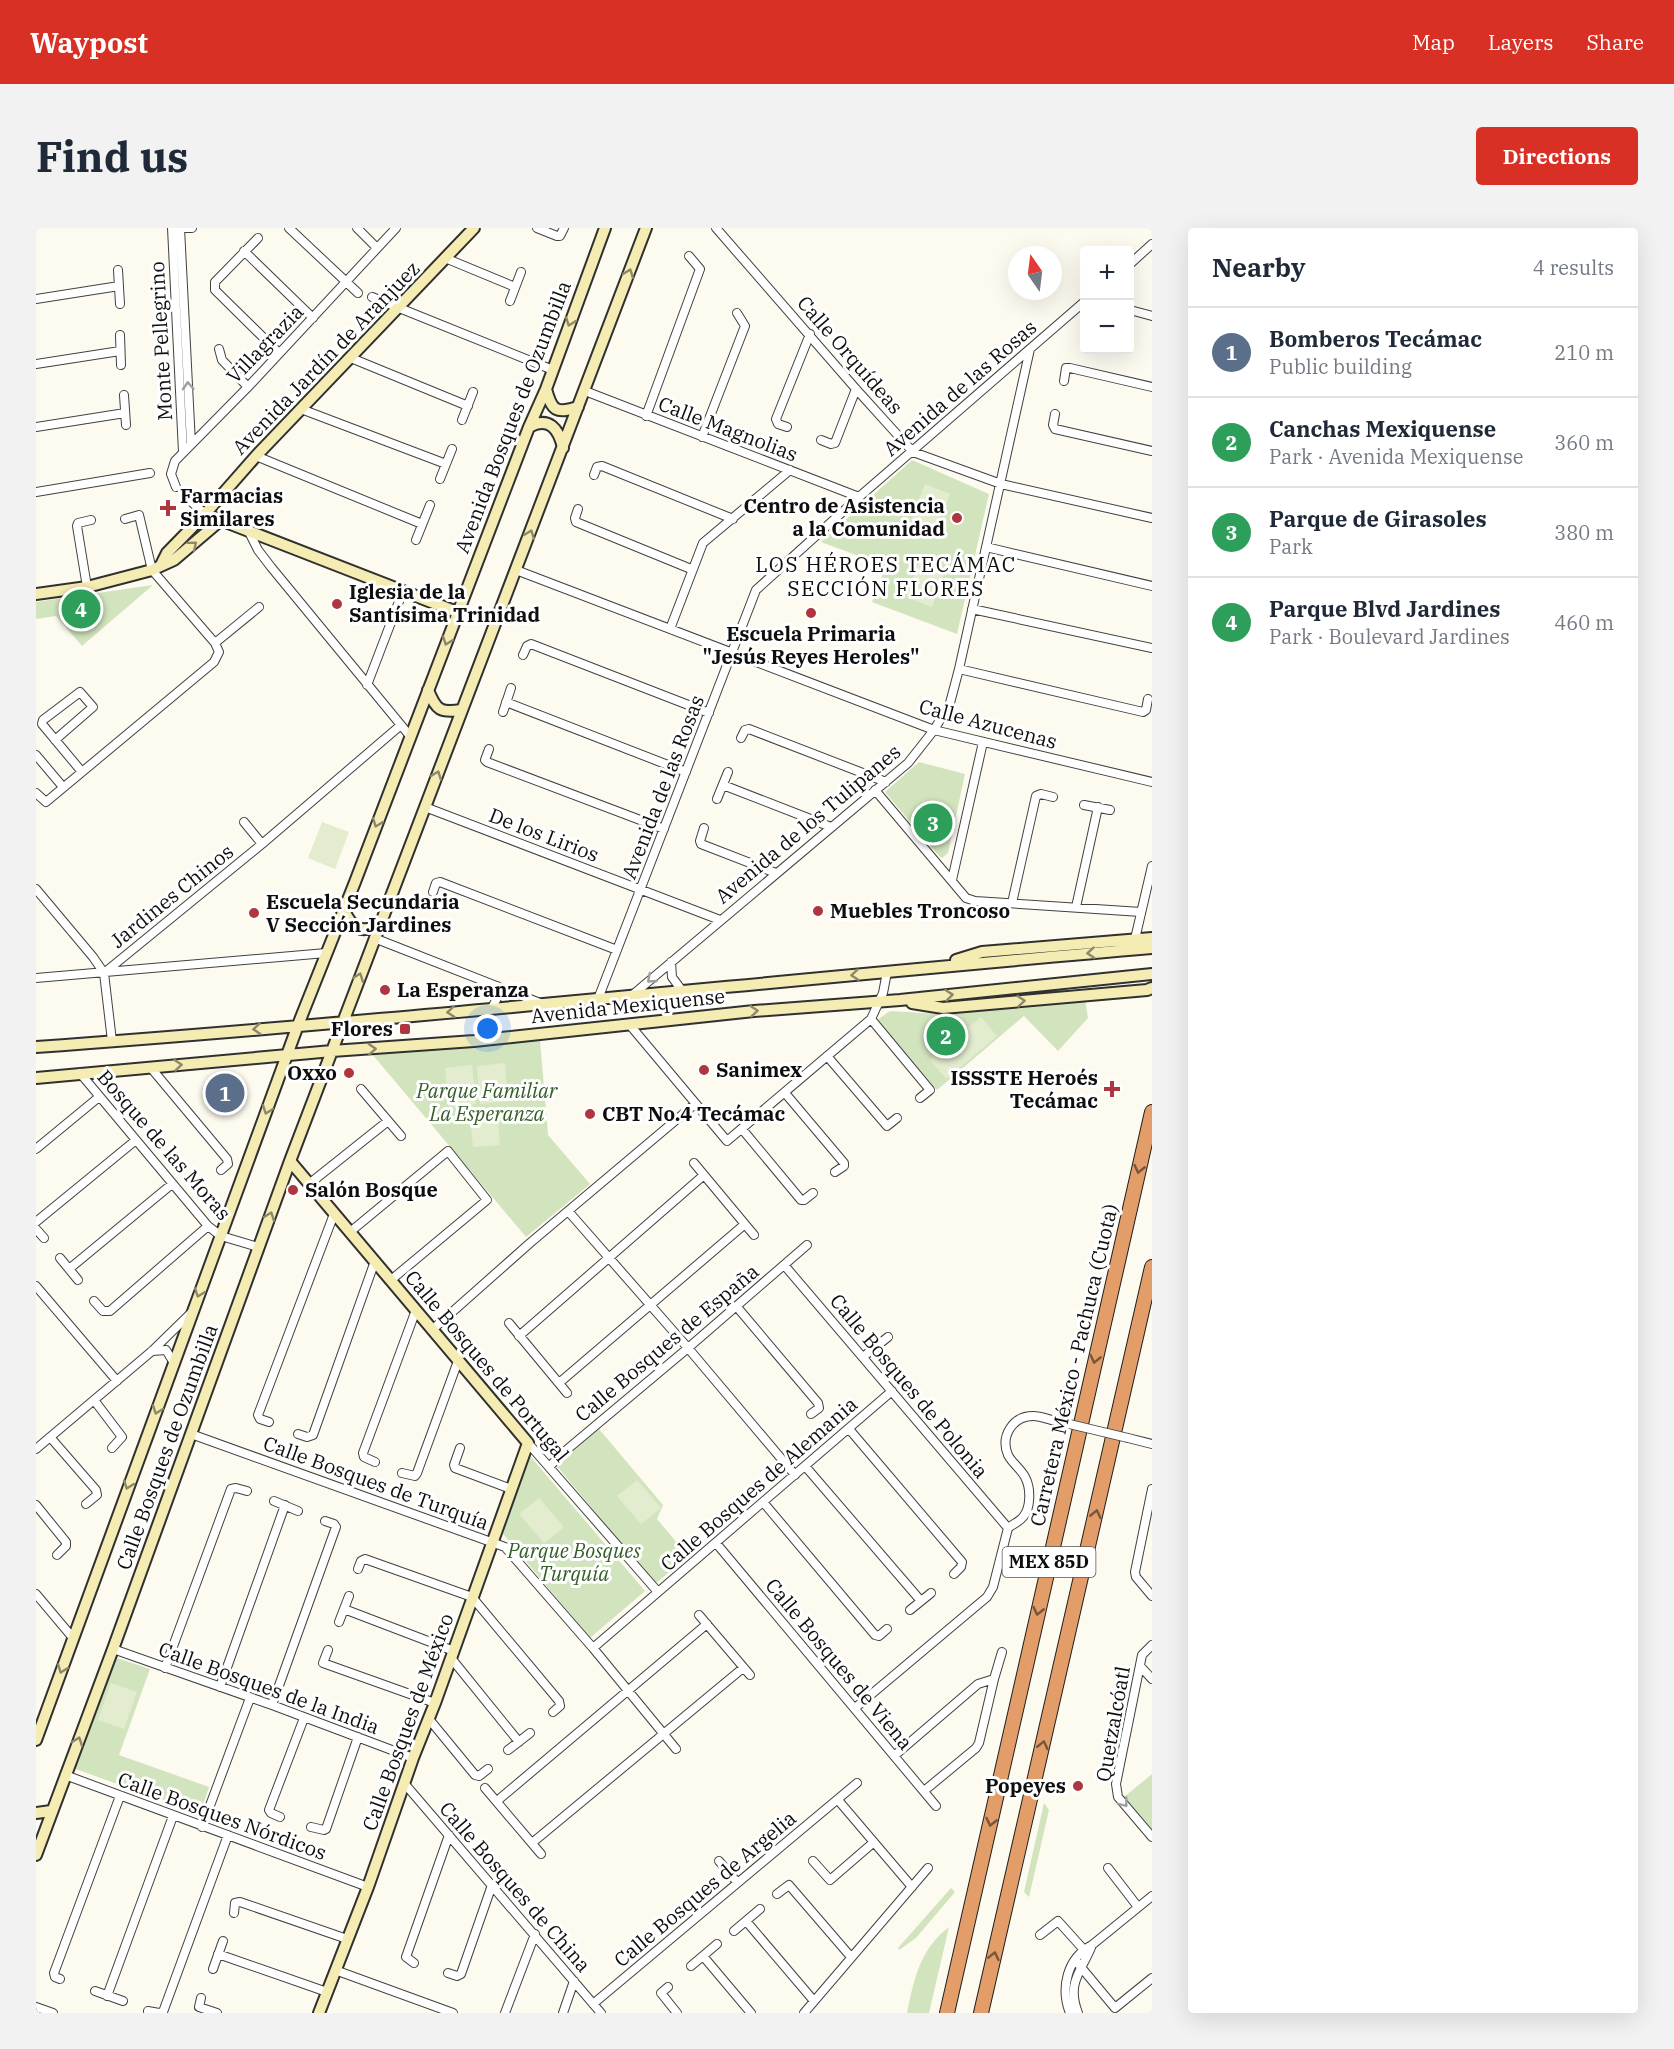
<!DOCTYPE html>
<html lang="en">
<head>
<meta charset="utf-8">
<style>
  body { margin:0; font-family:"IBM Plex Serif",serif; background:#f2f2f3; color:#1f2937 }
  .controls { position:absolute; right:18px; top:18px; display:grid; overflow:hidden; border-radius:6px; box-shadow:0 6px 24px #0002 }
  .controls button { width:54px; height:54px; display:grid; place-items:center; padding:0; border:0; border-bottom:2px solid #e0e1e3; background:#fff; color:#1f2937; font:30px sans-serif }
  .compass { position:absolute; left:972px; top:18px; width:54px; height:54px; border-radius:50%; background:#fff; box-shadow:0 6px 24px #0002; rotate:346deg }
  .you { position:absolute; left:452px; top:801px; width:21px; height:21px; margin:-15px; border:4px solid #fff; border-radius:50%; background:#1a73e8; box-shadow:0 0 0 9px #1a73e833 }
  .badge { display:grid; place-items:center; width:39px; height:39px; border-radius:50%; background:#d93025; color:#fff; font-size:20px; font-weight:700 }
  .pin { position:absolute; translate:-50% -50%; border:3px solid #fff; box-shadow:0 2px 6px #0006 }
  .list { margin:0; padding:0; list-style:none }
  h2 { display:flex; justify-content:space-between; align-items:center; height:78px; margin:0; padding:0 24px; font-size:26px }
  h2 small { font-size:20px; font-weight:400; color:#747a83 }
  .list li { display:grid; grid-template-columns:39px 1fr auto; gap:18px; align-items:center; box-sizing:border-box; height:90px; padding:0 24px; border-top:2px solid #e0e1e3 }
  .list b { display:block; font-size:22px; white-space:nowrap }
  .list p { margin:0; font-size:20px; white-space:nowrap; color:#747a83 }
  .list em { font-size:20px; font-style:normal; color:#747a83 }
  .map { position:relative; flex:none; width:1116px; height:1785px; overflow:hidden; border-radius:6px }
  header { display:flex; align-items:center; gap:36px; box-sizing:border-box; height:84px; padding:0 30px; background:#d93025; color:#fff }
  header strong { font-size:28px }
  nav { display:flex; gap:33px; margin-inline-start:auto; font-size:21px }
  .intro { display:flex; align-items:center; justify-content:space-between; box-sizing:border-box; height:144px; padding:0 36px }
  h1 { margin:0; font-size:42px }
  .button { padding:15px 27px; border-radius:6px; background:#d93025; color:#fff; font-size:21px; font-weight:700 }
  main { display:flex; gap:36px; padding:0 36px }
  aside { flex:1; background:#fff; border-radius:6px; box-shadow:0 6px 24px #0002 }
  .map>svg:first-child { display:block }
</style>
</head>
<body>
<header>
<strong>Waypost</strong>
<nav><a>Map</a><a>Layers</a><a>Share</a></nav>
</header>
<div class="intro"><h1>Find us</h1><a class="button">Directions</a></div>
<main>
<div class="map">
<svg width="1116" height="1785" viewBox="0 0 1116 1785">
  <rect width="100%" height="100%" fill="#fdfaf0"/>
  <path fill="#d2e4bd" d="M876,232L953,266L921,406L836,374L850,338L785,314Z
    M117,357L46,418L20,388L0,391V374Z
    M883,534L929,546L912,625L906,630L902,627L849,564Z
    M1049,772L1052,790L1022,823L988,788L901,862L841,792L854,783L904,786Z
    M504,812L512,907L554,956L490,1009L336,826Z
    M563,1201L627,1277L621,1291L652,1328L619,1356L520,1237Z
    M494,1228L609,1363L554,1410L467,1306Z
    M78,1429L114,1441L83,1527L173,1559L164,1586L37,1540Z
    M1116,1546V1602L1088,1569Z
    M1008,1575L1013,1582L993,1669L988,1664Z
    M915,1660L919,1664L880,1710L863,1722L862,1720Z
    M913,1699L893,1785H871C878,1751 884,1721 913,1699Z"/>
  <path fill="#e3ecce" d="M889,256L914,266L899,301L875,292Z
    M883,334L909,343L896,379L870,369Z
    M286,594L313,604L299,641L272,630Z
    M945,789L961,808L910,851L894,832Z
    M469,835L472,873L444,876L441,838Z
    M436,837L440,876L413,879L409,840Z
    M461,879L464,917L437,919L433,881Z
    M601,1252L625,1280L605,1296L581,1268Z
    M503,1270L528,1299L508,1315L483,1286Z
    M75,1455L101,1464L88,1501L62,1492Z"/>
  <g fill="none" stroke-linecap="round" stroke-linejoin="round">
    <g stroke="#414141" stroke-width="10">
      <path id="street" d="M136,0L147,224
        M144,0L155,216
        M149,0H156
        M253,0L322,65
        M321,0L341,20
        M501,0L521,8H524L528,0
        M680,0L820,161L877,224L965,256L1116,290
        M222,10L179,54V62L243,125
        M208,23L277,90
        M409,30L479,59
        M1094,36L1116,16
        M82,42L84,76
        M336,69L517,142
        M0,71L83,58
        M474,73L485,44
        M1094,82L1116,88
        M84,107L85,137
        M183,121L186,132L212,159
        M315,130L432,178
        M0,136L84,123
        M1028,153L1030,140H1034L1116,159
        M549,163L823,269
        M88,167L90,197
        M265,181L410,236
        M1019,186L1017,197L1019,201L1116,223
        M610,188L664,41L653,28
        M426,192L437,164
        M0,199L89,185
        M751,199L742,196L740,191L774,106
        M666,209L709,98L701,85
        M785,212L795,216L799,215L820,161
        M220,228L386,296
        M558,247L561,239L566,238L697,291
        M404,251L416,221
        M140,259L135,246L139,233L212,159L360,0
        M0,264L114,245
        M149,268L169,286
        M542,281L539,290L540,294L655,341
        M212,302L222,322L235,339L374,508
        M380,312L394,277
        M950,319L1116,358
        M480,342L898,502L1116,554
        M51,359L41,298L42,295L55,292
        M936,381L1116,420
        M634,401L667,315L754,242
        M179,415L223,379
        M487,427L491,418L495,416L673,485
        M923,441L1107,484L1110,482L1112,471
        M331,457L367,363
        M470,474L650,544
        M467,484L475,460
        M705,510L709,502L713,501L850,554
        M19,512L57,479L44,464L7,492L6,496L46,544
        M453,521L449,532L451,534L628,601
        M0,527L27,559
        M687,557L795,599
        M839,562L930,670L939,673L1105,684
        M0,565L10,574L178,434L183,424L179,415L116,342L103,287L89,291
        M681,571L692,544
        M1048,577L1074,582
        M389,579L684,692
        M208,594L226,616
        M668,600L664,613L665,616L740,645
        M916,652L947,514
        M0,661L57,729L68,745L76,813
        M397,664L400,655L404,654L581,722
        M976,675L1000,568L1005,566L1017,569
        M1040,679L1062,579
        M338,710L504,775
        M1099,711L1116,638
        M635,734L636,749L647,764
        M68,745L226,616L365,497
        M0,750L290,725
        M594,769L872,535L898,502L914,475L923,441L994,121
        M562,771L720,362L823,269L1048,74
        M456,780L461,770V758
        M835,791L894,862L884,870
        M593,796L691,913L835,791L847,765L851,744
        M791,828L851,898L861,890
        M115,840L191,931L192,936L185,942
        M44,845L172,998L185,1008L222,1019
        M325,861L365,908
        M749,865L808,935V938L799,944
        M706,901L765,972H768L777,965
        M0,921L63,869
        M658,935L718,1007
        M273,956L352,893
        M532,983L652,1120L759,1247
        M0,994L100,912
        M0,1001L8,1010
        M314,1004L412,923L451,972L355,1052
        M24,1030L42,1052
        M749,1038L972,1300
        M33,1041L136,956
        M0,1058L81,1153
        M58,1073L67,1083H74L172,998
        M701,1079L782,1175L783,1180L775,1186
        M473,1095L531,1165
        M397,1101L494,1015L659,876
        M483,1108L668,947
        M116,1123L130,1122L138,1135
        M827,1129L852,1109
        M523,1155L709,996
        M58,1172L86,1209L76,1220
        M233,1194L224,1191L222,1187L298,986
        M813,1201L926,1334L925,1339L918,1346
        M155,1206L469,1319L557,1420L640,1521
        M262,1206L271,1209L277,1207L339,1033
        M14,1209L60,1262L61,1267L50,1276
        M1092,1210L1116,1216
        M492,1215L622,1364
        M424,1220L418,1237L419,1240L475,1261
        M0,1221L116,1123L156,1084
        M339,1234L328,1229L327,1225L380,1082
        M769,1238L885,1373
        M513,1239L528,1224L652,1120L771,1017
        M366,1245L379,1248L381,1245L422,1133
        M1116,1261L1099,1344L1100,1349L1116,1368
        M238,1273L262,1283
        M727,1274L839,1407L843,1408L851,1401
        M0,1277L30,1314V1318L21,1327
        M680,1315L900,1578
        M322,1341L325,1333L329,1331L436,1369L523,1473L524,1478L517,1484
        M0,1366L37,1410
        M308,1381L418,1423
        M874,1382L895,1365
        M663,1387L714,1447
        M303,1394L313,1368
        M1116,1417L1106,1427L1080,1556L1082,1569L1116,1609
        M557,1420L856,1163
        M77,1421L236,1477L377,1530
        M292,1422L287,1435L399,1475
        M415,1430L483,1514
        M1104,1438L1116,1451
        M129,1440L195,1261L200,1260L211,1263
        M184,1459L249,1277
        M236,1477L300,1299L298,1296L289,1293
        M819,1480L951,1369L957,1359L972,1300C977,1296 983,1294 987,1289C995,1280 995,1260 989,1249C985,1241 976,1235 972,1227C964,1208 977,1188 997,1188C1006,1188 1016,1193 1025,1194
        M393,1491L439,1547L443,1548L452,1541
        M472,1522L494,1505
        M858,1528L942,1456L958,1451
        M29,1547L332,1659
        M368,1555L565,1785
        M449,1560L505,1626
        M888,1563L940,1520L943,1515L958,1451L966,1424
        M802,1572L876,1659
        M461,1573L671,1396
        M244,1589L235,1585L233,1582L268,1490
        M166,1599L214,1470
        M275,1599L288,1602L290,1601L322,1509
        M496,1615L707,1440
        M683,1633L701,1654
        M777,1633L794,1652L838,1614
        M1072,1640L1102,1679
        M741,1666L753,1657L815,1729
        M198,1685L199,1675L204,1674L311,1711
        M710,1693L778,1773
        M698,1703L724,1681
        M1004,1707L1022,1693L1049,1723
        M182,1726L291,1764
        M667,1728L715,1785
        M1039,1732L1079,1780L1116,1750
        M378,1735L370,1729L413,1607
        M655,1738L681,1716
        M177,1741L187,1713
        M299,1742L417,1785
        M412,1745L421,1748L425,1746L456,1657
        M24,1751L19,1749L18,1745L84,1568
        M632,1759L625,1765L641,1785
        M59,1763L87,1773
        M71,1768L137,1588
        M165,1770L163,1779L181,1785
        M557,1776L821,1555
        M0,1779L17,1785
        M112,1783L123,1785L127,1784L192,1607
        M469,1785L499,1706
        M527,1785L538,1753
        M768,1785L892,1640
        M1034,1785C1024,1760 1031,1730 1056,1717L1116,1668
        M1042,1785C1030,1754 1046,1743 1056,1717"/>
    </g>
    <g stroke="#303030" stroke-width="14">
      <path id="secondary" d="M510,161C516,183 520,186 542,179
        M493,199C513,188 523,201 527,220
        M169,286L421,384
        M125,337L131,325L169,286L220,228L438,0
        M0,366L51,359L116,342L138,332L185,292
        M392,462C400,482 404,485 425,482
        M308,682C316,700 325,707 344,696
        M920,732L946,724L1116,710
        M876,775L907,780L1111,762L1116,760
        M0,819C373,792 744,752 1116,720
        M0,850L296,823L438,813L718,783L864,772L1116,746
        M254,933L492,1215L399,1475L377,1530L332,1659L283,1785
        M0,1512L262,797L319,654L493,199L510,161L569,0
        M0,1585L15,1583
        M0,1627L77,1421L254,933L610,0"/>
    </g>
    <g stroke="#1f1f1f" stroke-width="16">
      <path id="highway" d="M911,1785L1116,884
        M945,1785L1116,1039"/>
    </g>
    <use href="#street" stroke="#fff" stroke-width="8"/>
    <use href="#secondary" stroke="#f5ecb3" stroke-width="10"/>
    <use href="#highway" stroke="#e39d68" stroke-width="14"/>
    <g stroke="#414141" stroke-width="10" stroke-linecap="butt">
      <path id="street-bridge" d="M1025,1194L1092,1210"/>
    </g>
    <use href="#street-bridge" stroke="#fff" stroke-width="8"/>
  </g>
  <defs><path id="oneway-chevron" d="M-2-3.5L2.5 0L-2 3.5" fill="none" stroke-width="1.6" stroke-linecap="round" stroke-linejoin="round" transform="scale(1.5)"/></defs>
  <g stroke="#8d8869">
    <use href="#oneway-chevron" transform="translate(593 45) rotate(-69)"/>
    <use href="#oneway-chevron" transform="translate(534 94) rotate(110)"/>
    <use href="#oneway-chevron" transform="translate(494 306) rotate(-69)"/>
    <use href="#oneway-chevron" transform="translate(157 317) rotate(-40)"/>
    <use href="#oneway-chevron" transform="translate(411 413) rotate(110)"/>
    <use href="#oneway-chevron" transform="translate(401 547) rotate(-69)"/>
    <use href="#oneway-chevron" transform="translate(341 595) rotate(111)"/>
    <use href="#oneway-chevron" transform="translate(1055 725) rotate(175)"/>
    <use href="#oneway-chevron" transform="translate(819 747) rotate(175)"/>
    <use href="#oneway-chevron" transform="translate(323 749) rotate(-69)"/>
    <use href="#oneway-chevron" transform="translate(913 767) rotate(-6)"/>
    <use href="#oneway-chevron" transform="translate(985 773) rotate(-5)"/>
    <use href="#oneway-chevron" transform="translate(718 783) rotate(-5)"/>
    <use href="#oneway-chevron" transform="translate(415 784) rotate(175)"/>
    <use href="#oneway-chevron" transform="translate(221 801) rotate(175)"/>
    <use href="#oneway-chevron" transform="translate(336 821) rotate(-3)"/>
    <use href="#oneway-chevron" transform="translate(142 837) rotate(-5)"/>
    <use href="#oneway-chevron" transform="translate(231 882) rotate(110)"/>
    <use href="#oneway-chevron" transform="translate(234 988) rotate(-70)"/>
    <use href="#oneway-chevron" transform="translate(163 1065) rotate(111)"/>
    <use href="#oneway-chevron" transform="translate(121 1182) rotate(110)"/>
    <use href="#oneway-chevron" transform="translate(92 1257) rotate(110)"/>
    <use href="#oneway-chevron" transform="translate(26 1441) rotate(110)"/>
    <use href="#oneway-chevron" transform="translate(42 1513) rotate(-70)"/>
  </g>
  <g stroke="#9f9f9f">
    <use href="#oneway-chevron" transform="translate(152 158) rotate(-93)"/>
    <use href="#oneway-chevron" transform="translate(615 751) rotate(139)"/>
    <use href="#oneway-chevron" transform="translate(1088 1575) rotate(52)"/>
  </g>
  <g stroke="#78563b">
    <use href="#oneway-chevron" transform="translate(1103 941) rotate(103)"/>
    <use href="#oneway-chevron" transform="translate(1059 1131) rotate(103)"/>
    <use href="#oneway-chevron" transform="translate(1060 1286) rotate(-77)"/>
    <use href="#oneway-chevron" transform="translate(1002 1383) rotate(103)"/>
    <use href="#oneway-chevron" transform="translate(1007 1517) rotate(-77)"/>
    <use href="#oneway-chevron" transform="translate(955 1594) rotate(103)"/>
    <use href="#oneway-chevron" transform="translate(958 1728) rotate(-77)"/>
  </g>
  <g fill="#ad363f" stroke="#fff" stroke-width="2">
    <path d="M129 271h6v6h6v6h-6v6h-6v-6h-6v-6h6z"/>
    <circle cx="921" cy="290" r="6"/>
    <circle cx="301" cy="376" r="6"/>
    <circle cx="775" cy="385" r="6"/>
    <circle cx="782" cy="683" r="6"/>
    <circle cx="218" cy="685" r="6"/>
    <circle cx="349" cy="762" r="6"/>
    <rect x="363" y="795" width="12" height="12" rx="3"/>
    <circle cx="668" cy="842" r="6"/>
    <circle cx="313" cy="845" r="6"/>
    <path d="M1073 852h6v6h6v6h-6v6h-6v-6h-6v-6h6z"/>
    <circle cx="554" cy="886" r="6"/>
    <circle cx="257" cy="962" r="6"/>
    <circle cx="1042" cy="1558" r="6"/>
  </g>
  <g text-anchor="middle" stroke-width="6" stroke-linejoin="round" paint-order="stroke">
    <rect fill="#fff" stroke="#565656" stroke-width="1.5" x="966.5" y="1319" width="93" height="30" rx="4.5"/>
    <g font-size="18" font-weight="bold" fill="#0e0e0e">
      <text x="1013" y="1340">MEX 85D</text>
    </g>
    <g font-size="20" fill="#0e0e0e" stroke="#fff">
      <text transform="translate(125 113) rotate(-93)" y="7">Monte Pellegrino</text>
      <text transform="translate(229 116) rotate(-46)" y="7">Villagrazia</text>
      <text transform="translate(814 127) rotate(49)" y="7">Calle Orquídeas</text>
      <text transform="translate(290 130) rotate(-46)" y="7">Avenida Jardín de Aranjuez</text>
      <text transform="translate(924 160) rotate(-41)" y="7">Avenida de las Rosas</text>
      <text transform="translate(477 189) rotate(-69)" y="7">Avenida Bosques de Ozumbilla</text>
      <text transform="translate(692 201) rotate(21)" y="7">Calle Magnolias</text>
      <text transform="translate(952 496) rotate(15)" y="7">Calle Azucenas</text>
      <text transform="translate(627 559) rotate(-69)" y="7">Avenida de las Rosas</text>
      <text transform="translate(772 596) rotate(-40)" y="7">Avenida de los Tulipanes</text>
      <text transform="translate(508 607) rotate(21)" y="7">De los Lirios</text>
      <text transform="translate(136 668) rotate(-39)" y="7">Jardines Chinos</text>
      <text transform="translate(592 778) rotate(-6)" y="7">Avenida Mexiquense</text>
      <text transform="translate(128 917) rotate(49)" y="7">Bosque de las Moras</text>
      <text transform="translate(631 1115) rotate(-40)" y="7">Calle Bosques de España</text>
      <text transform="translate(1038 1137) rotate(-77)" y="7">Carretera México - Pachuca (Cuota)</text>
      <text transform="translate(451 1138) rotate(50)" y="7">Calle Bosques de Portugal</text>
      <text transform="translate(873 1158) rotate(50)" y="7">Calle Bosques de Polonia</text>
      <text transform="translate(131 1219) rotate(-70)" y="7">Calle Bosques de Ozumbilla</text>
      <text transform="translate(340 1255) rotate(20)" y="7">Calle Bosques de Turquía</text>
      <text transform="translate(723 1256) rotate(-41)" y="7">Calle Bosques de Alemania</text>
      <text transform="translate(803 1436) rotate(50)" y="7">Calle Bosques de Viena</text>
      <text transform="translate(233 1460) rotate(20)" y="7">Calle Bosques de la India</text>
      <text transform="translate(372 1494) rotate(-70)" y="7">Calle Bosques de México</text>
      <text transform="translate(1077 1496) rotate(-80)" y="7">Quetzalcóatl</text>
      <text transform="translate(186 1588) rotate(20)" y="7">Calle Bosques Nórdicos</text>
      <text transform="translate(479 1659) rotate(49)" y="7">Calle Bosques de China</text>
      <text transform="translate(669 1661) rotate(-40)" y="7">Calle Bosques de Argelia</text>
    </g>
    <g font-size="20" font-weight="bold" fill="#0e0e0e" stroke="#fff" text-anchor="start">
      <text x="144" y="275">Farmacias<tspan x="144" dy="23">Similares</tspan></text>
      <text x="909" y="285" text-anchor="end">Centro de Asistencia<tspan x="909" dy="23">a la Comunidad</tspan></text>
      <text x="313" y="371">Iglesia de la<tspan x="313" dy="23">Santísima Trinidad</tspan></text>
      <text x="775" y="413" text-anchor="middle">Escuela Primaria<tspan x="775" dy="23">"Jesús Reyes Heroles"</tspan></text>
      <text x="230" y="681">Escuela Secundaria<tspan x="230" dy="23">V Sección Jardines</tspan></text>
      <text x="794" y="690">Muebles Troncoso</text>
      <text x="361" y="769">La Esperanza</text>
      <text x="357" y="808" text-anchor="end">Flores</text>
      <text x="680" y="849">Sanimex</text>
      <text x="301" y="852" text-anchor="end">Oxxo</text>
      <text x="1062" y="857" text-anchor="end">ISSSTE Heroés<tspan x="1062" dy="23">Tecámac</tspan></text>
      <text x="566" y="893">CBT No.4 Tecámac</text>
      <text x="269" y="969">Salón Bosque</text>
      <text x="1030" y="1565" text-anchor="end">Popeyes</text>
    </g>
    <g font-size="20" font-style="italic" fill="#335e26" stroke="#fff">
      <text x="451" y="870">Parque Familiar<tspan x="451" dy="23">La Esperanza</tspan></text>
      <text x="538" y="1330">Parque Bosques<tspan x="538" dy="23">Turquía</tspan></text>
    </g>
    <g font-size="21" letter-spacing="1.5" fill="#0e0e0e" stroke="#fff">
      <text x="850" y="344">LOS HÉROES TECÁMAC<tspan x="850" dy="24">SECCIÓN FLORES</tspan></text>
    </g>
  </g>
</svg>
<div class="controls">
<button>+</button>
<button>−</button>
</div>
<svg class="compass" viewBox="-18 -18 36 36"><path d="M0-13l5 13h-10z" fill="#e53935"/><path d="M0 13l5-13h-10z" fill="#747a83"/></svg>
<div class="you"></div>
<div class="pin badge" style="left:189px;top:865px;background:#5c6f8a">1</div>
<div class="pin badge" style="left:910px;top:808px;background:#2e9e5b">2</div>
<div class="pin badge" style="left:897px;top:595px;background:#2e9e5b">3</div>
<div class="pin badge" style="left:45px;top:381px;background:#2e9e5b">4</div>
</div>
<aside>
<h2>Nearby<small>4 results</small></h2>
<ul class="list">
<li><span class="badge" style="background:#5c6f8a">1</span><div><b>Bomberos Tecámac</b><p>Public building</p></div><em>210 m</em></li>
<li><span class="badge" style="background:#2e9e5b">2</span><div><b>Canchas Mexiquense</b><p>Park · Avenida Mexiquense</p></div><em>360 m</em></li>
<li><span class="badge" style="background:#2e9e5b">3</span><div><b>Parque de Girasoles</b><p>Park</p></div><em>380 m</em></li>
<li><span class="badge" style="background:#2e9e5b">4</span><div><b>Parque Blvd Jardines</b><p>Park · Boulevard Jardines</p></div><em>460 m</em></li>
</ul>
</aside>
</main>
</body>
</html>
